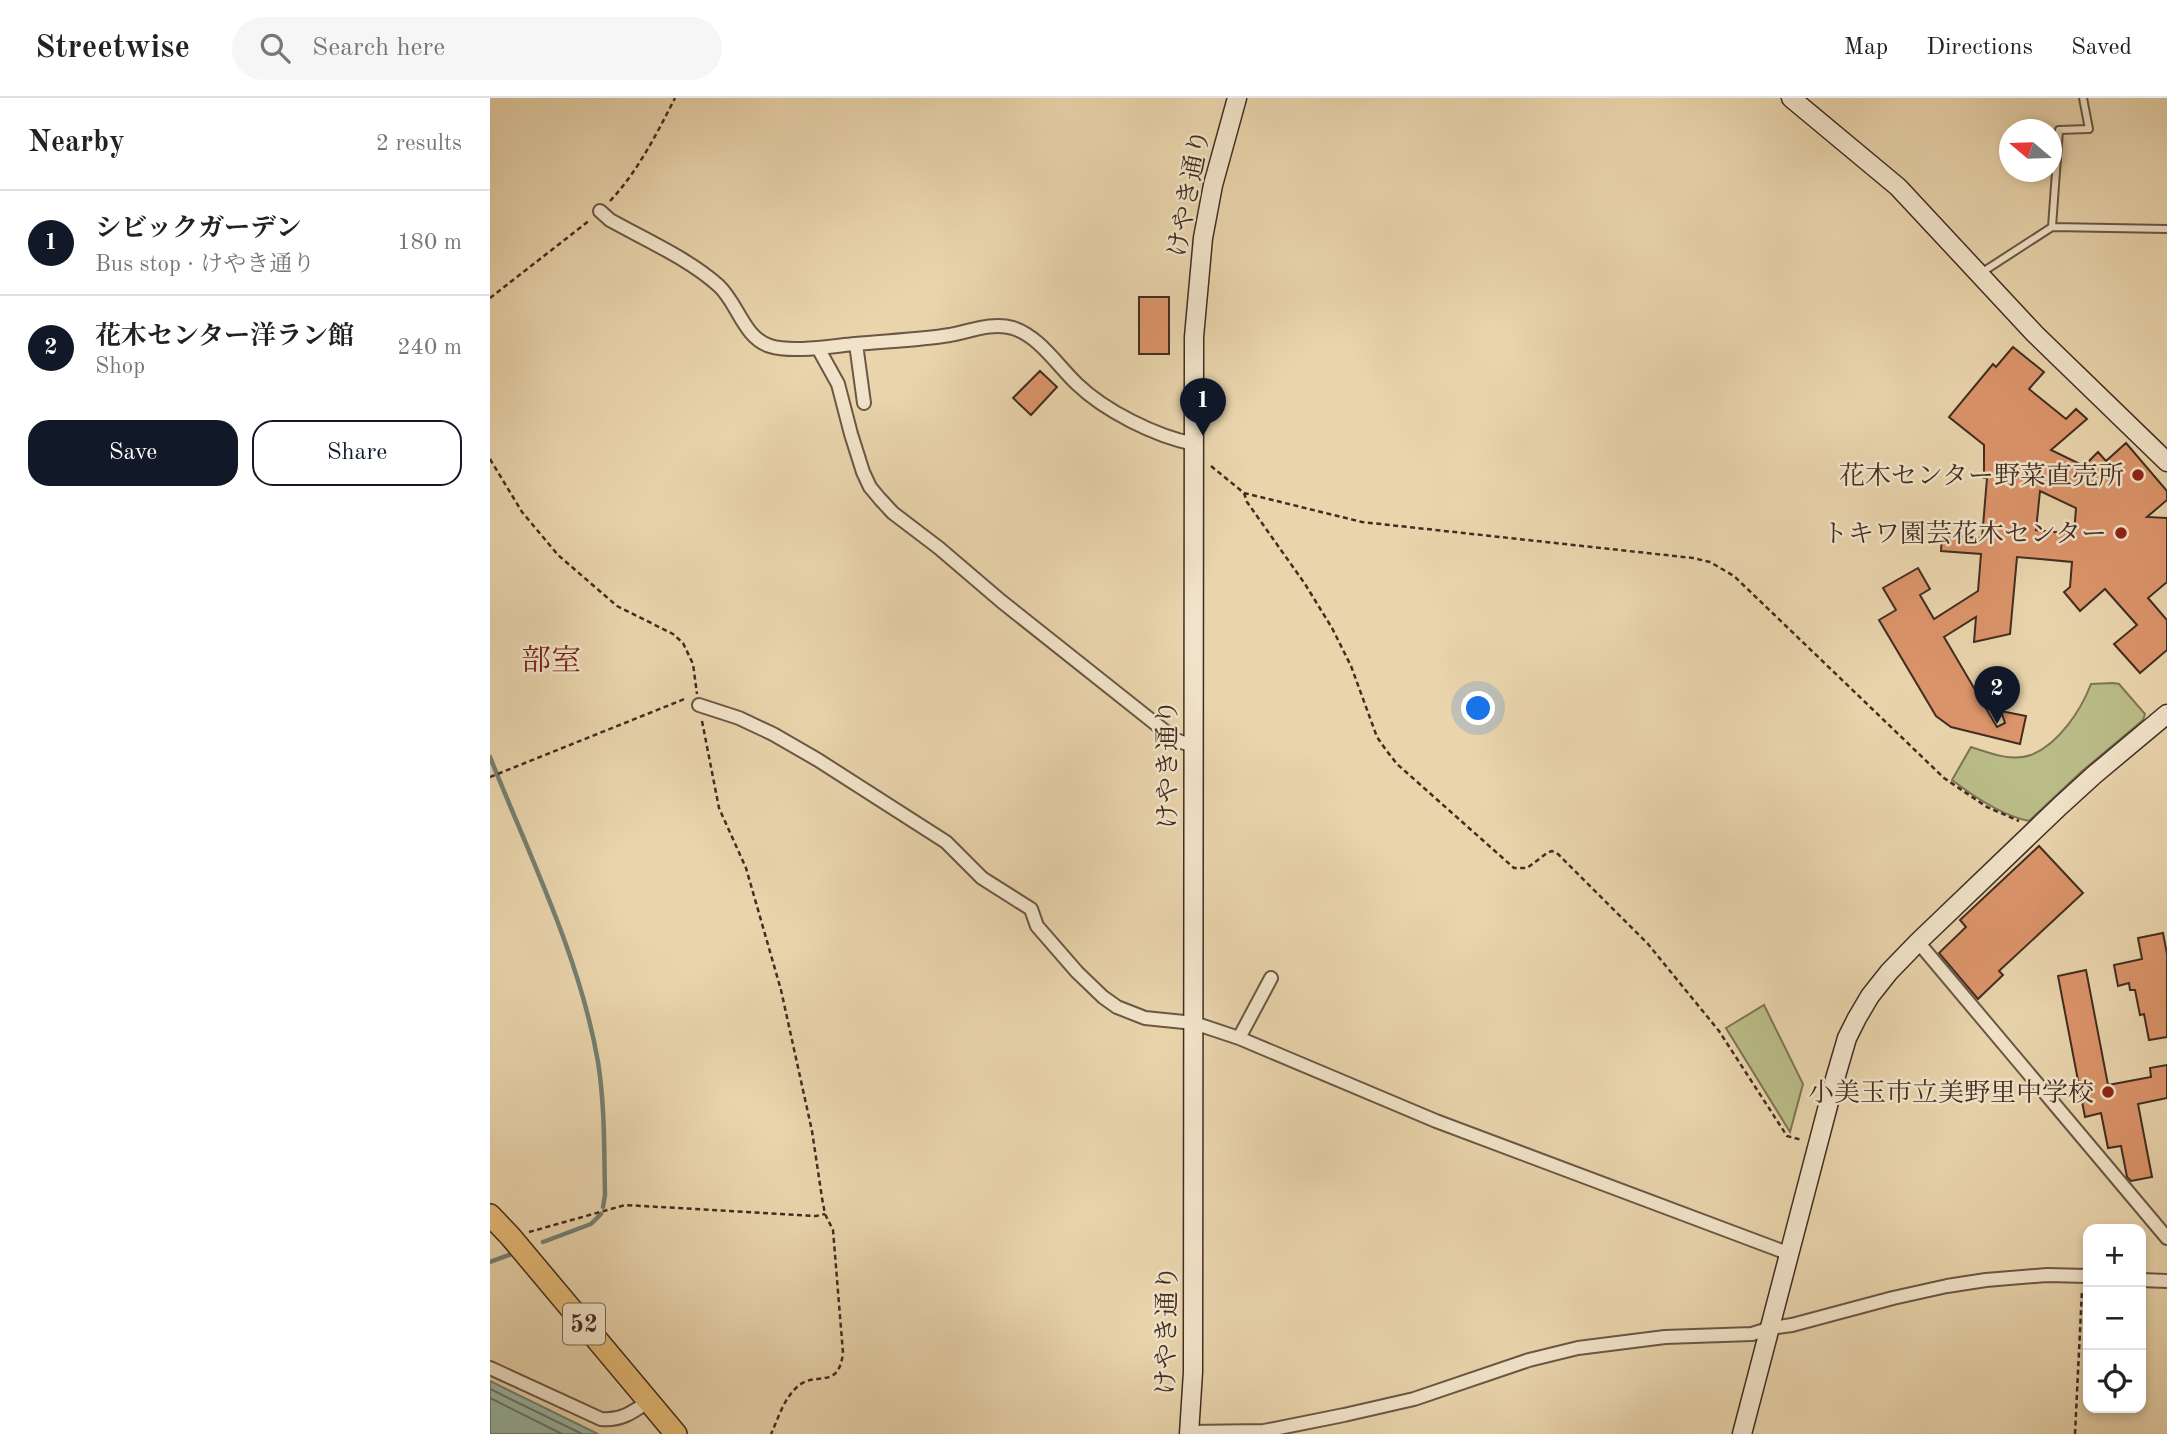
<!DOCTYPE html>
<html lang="en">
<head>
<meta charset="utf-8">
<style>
  body { margin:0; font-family:"Old Standard TT","Noto Serif JP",serif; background:#f6f6f6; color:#222 }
  .controls { position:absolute; right:21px; bottom:21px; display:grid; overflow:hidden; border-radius:14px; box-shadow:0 4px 10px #0003 }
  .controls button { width:63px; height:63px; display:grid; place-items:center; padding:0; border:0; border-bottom:2px solid #e0e0e0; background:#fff; color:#222; font:35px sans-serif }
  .compass { position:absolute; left:1509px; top:21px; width:63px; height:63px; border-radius:50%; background:#fff; box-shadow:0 4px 10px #0003; rotate:289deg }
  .you { position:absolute; left:989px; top:611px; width:24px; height:24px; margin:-18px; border:5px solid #fff; border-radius:50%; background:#1a73e8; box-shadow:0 0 0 10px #1a73e833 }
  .badge { display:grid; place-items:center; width:46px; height:46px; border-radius:50%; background:#111827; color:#fff; font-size:23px; font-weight:700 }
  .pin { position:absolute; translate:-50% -58px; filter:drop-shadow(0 2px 4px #0008) }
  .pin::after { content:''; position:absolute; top:37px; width:24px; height:21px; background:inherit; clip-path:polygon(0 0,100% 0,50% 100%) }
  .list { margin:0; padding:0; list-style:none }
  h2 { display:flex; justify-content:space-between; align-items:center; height:91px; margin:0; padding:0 28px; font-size:30px }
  h2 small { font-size:23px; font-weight:400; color:#767676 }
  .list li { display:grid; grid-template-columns:46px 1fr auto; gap:21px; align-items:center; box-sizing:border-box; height:105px; padding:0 28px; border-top:2px solid #e0e0e0 }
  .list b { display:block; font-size:26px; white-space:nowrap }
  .list p { margin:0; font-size:23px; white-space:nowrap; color:#767676 }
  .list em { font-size:23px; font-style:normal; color:#767676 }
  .actions { display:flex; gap:14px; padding:21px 28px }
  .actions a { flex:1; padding:16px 0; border:2px solid #111827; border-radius:21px; text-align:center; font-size:24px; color:#111827 }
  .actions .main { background:#111827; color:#fff }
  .icon { flex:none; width:38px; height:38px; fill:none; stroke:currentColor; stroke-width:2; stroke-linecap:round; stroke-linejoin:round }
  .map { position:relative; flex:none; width:1677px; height:1336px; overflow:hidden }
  header { display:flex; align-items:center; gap:42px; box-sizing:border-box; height:98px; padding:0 35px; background:#fff; border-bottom:2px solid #e0e0e0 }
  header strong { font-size:33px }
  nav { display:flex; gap:38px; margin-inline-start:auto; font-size:24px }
  .search { width:490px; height:63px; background:#f6f6f6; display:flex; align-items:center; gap:18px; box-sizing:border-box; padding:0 24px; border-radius:38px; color:#767676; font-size:26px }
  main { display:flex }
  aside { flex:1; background:#fff }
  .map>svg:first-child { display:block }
</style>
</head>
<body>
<header>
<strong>Streetwise</strong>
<div class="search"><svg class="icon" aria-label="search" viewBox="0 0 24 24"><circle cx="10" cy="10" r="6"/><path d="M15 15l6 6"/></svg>Search here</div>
<nav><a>Map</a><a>Directions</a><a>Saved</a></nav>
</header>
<main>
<aside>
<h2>Nearby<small>2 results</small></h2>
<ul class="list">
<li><span class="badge">1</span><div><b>シビックガーデン</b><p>Bus stop · けやき通り</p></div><em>180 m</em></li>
<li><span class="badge">2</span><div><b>花木センター洋ラン館</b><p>Shop</p></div><em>240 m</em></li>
</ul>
<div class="actions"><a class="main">Save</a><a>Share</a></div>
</aside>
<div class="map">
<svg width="1677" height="1336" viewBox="0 0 1677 1336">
  <rect width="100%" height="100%" fill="#e9d4ac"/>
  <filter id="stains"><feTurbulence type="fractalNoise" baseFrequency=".00286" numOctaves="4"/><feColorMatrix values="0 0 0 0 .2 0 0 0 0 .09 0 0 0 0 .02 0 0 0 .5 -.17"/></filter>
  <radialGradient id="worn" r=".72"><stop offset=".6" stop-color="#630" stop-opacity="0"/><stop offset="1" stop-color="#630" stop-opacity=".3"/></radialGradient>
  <path fill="#babc87" stroke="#7e7454" stroke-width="2" d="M1623,585L1629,586L1655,616L1653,622L1591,674L1539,723C1513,718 1483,698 1462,682L1481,649C1499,655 1522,664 1541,657C1569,646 1591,612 1601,586Z
    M1274,907L1313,986L1300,1034L1236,930Z"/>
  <path fill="#98b8a7" stroke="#758072" stroke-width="2" d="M0,1283L108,1336H0Z"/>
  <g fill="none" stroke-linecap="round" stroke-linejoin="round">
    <path stroke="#6c7264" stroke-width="2" d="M0,1291L92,1336
      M0,1300L72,1336"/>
    <path stroke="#758072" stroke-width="4.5" d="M0,659C39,757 90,859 108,964C115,1008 114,1052 115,1097L113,1109
      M53,1144L101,1126L111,1116
      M0,1164L22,1156"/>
  </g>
  <path fill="#dc946a" stroke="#412d22" stroke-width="2" fill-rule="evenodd" d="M649,199H679V256H649Z
    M1523,249L1554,274L1539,291L1576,321L1586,311L1597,321L1561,352L1594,368L1608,354L1616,363L1636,345L1677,393V402L1657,419L1677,420V484L1658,500L1677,522V552L1650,575L1624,546L1647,527L1615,491L1590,513L1574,494L1580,489L1582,464L1527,459L1520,536L1484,544L1486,519L1454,539L1507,629L1515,625L1511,613L1536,618L1530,646L1461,629L1446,618L1389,522L1406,512L1393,490L1428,470L1440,491L1430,497L1444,521L1488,493L1491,456L1451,453L1452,437L1492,440L1497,380H1494V347L1459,319L1503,266L1506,269ZM1550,393L1586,410L1584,436L1546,432Z
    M550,273L567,289L541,317L523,300Z
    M1549,748L1593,795L1509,873L1513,877L1488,901L1449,855L1476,829L1470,822Z
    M1673,835L1677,856V939L1659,942L1654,916L1650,917L1645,892H1640L1639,885L1628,888L1624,867L1652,861L1648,840Z
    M1596,872L1618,987L1661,979L1660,970L1677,967V1000L1648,1006L1662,1079L1641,1083L1637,1079L1631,1048L1618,1050L1611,1015L1595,1019L1568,878Z"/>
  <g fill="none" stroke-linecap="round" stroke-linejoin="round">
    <g stroke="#6b5744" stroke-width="10">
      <path id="lane" d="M1562,129L1569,32L1599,31L1593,0
        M1491,175L1562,129L1677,131"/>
    </g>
    <g stroke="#6b5744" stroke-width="16">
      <path id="street" d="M110,113L120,122C156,142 199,161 229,188C248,206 254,240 280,248C302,255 342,248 365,246C397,243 429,242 460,237C481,233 502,224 523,230C550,239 567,267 587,286C615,313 665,338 704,346
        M366,246L374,305
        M328,250L348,286L361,336L373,374L380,389L390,401L403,415L449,450L511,503L686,642L703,648
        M209,607L249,620L283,636L328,662L456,744L492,780L541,811L547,828L587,874L613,899L627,909L655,920L704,925L749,940L946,1023L1300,1156
        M1428,844L1677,1140
        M749,940L781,880
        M1651,1182L1677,1183
        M0,1270L111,1321C131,1323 143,1314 159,1303
        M699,1334L774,1333L854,1317L924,1301L1039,1262L1088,1250L1175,1239L1262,1236L1281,1230L1302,1227L1403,1200L1457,1188L1496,1182L1557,1177L1598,1178"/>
    </g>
    <g stroke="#412d22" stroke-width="21">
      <path id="secondary" d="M1301,0L1408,89L1545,236L1677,364
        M699,1336L703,1274L704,239L713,140L723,87L747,0
        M1252,1336L1345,981L1357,940L1367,920L1380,898L1399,874L1428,844L1570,708L1604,677L1677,616"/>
    </g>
    <g stroke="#412d22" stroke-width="24">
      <path id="primary" d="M0,1117L20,1138L186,1336"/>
    </g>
    <path stroke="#412d22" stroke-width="2.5" stroke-dasharray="5 3.5" stroke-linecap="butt" d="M120,103C148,73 166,37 185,0
      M0,200L100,122
      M0,361L32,414L68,457L127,508L183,536L193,545L203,566L207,596
      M721,368L754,395L872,424L1203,460L1220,464L1244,478L1454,680L1497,709L1529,723
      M754,395L757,404L815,486L842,530L861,568L887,639L896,652L907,666L1024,770H1037L1057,755L1062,753L1068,756L1158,846L1229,933L1297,1038L1312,1042
      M212,623L229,710L256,770L291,892L322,1033L332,1100L335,1116L343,1132L353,1255C348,1295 324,1270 305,1291C293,1303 288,1321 281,1336
      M0,679L197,600
      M39,1134L135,1107L326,1118L335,1116
      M1585,1336L1592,1192"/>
    <use href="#lane" stroke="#f1e3c9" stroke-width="6"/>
    <use href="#street" stroke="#f1e3c9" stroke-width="12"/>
    <use href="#secondary" stroke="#f1e3c9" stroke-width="18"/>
    <use href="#primary" stroke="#e4ba76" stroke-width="21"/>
  </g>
  <g fill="#8f2418" stroke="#f1e3c9" stroke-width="2.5">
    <circle cx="1648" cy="377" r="7"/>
    <circle cx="1631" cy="435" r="7"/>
    <circle cx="1618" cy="994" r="7"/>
  </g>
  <g text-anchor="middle" stroke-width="5" stroke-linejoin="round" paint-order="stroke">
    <rect fill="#f1e3c9" stroke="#766454" stroke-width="2" x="73" y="1205.5" width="42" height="41" rx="5"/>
    <g font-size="24" font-weight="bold" fill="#412d22">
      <text x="94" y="1234">52</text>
    </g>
    <g font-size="26" fill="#412d22" stroke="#f1e3c9">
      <text transform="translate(698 95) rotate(-79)" y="9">けやき通り</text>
      <text transform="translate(677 666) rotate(-90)" y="9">けやき通り</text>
      <text transform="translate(676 1232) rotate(-89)" y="9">けやき通り</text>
    </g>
    <g font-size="26" fill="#412d22" stroke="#f1e3c9" text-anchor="end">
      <text x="1634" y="386">花木センター野菜直売所</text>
      <text x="1617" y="444">トキワ園芸花木センター</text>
      <text x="1604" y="1003">小美玉市立美野里中学校</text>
    </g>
    <g font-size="30" fill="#7a1f14" stroke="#f1e3c9">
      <text x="61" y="572">部室</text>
    </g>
  </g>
  <rect width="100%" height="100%" filter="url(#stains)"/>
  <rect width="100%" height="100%" fill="url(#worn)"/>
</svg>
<div class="controls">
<button>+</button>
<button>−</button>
<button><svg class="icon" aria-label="locate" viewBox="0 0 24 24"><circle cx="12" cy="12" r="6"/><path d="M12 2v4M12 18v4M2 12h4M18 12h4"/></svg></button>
</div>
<svg class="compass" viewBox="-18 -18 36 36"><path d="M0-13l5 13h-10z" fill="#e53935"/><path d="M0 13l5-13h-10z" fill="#767676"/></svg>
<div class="you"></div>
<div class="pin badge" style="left:713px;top:338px">1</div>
<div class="pin badge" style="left:1507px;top:626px">2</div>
</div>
</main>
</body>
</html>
